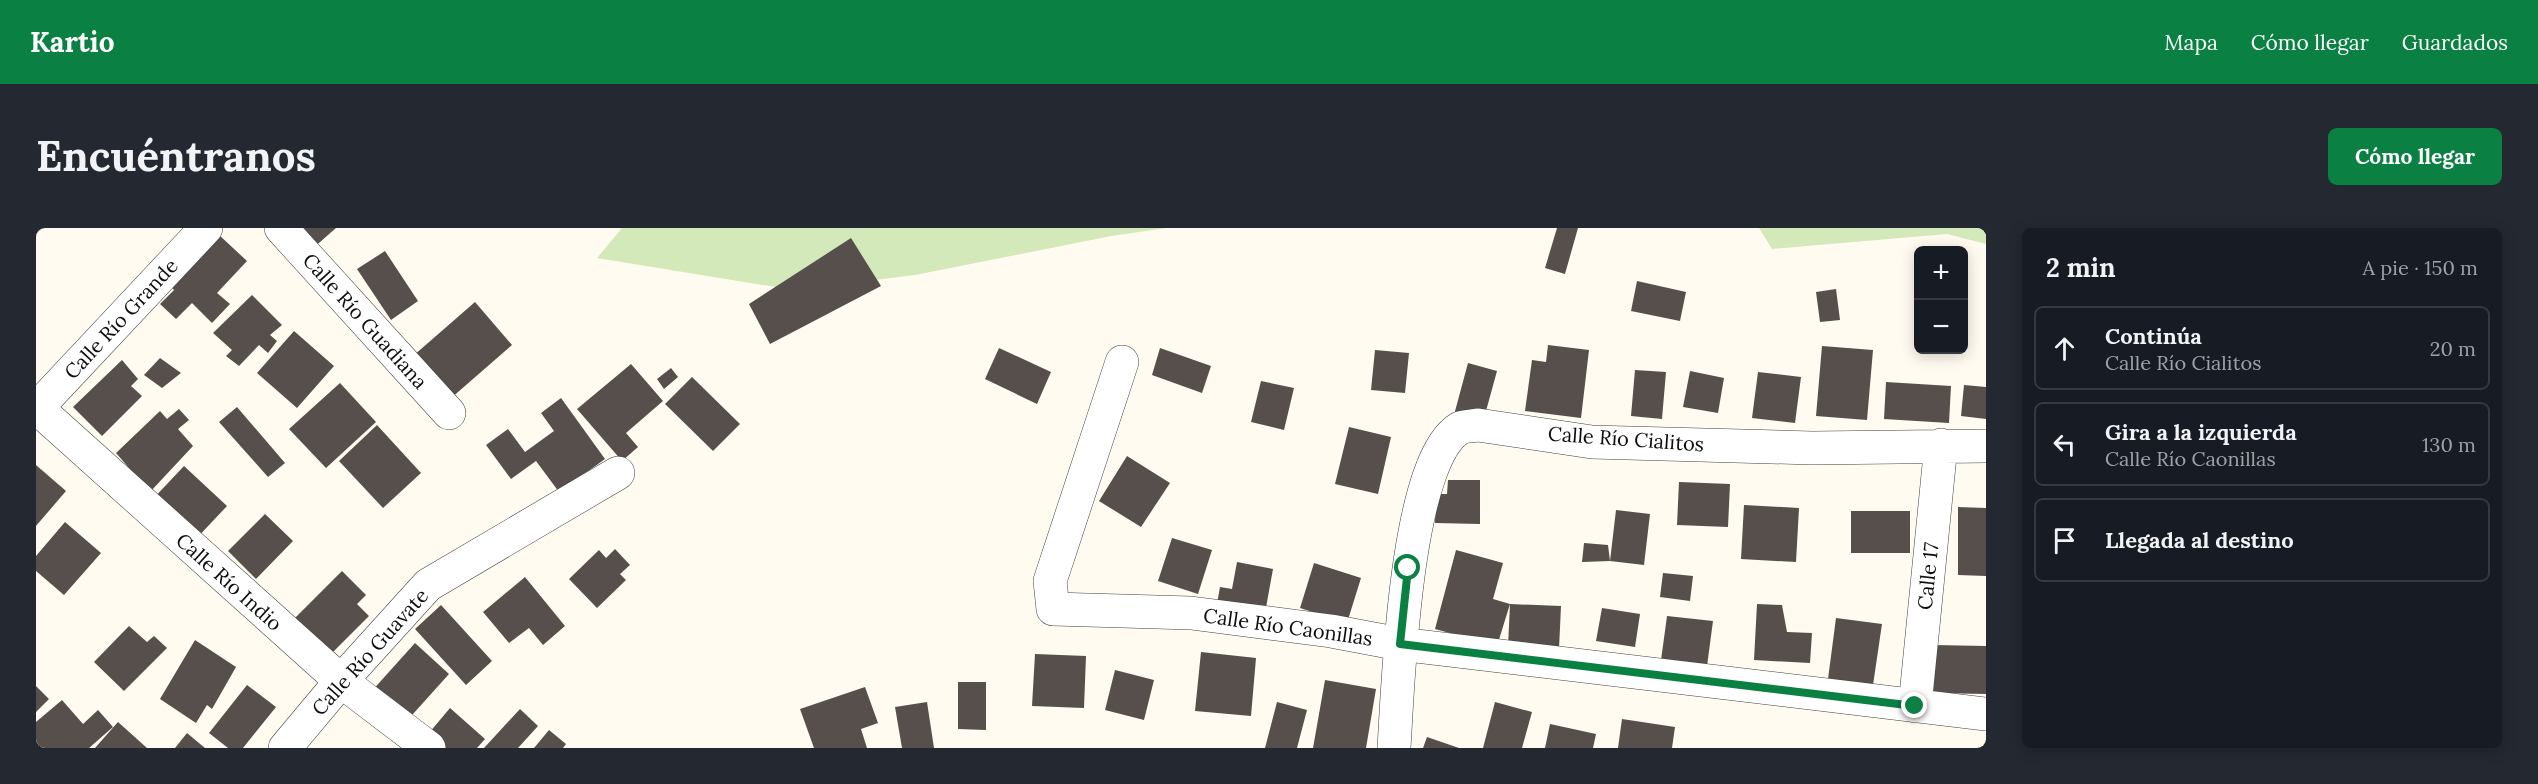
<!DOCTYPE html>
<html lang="es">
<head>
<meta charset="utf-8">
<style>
  body { margin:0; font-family:Lora,serif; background:#242831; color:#f1f3f6 }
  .controls { position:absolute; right:18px; top:18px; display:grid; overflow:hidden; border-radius:9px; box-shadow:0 3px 15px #0003 }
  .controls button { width:54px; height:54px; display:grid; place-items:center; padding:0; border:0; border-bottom:2px solid #363941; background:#171b24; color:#f1f3f6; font:30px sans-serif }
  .stop { position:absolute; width:18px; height:18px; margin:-14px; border:4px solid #0b8043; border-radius:50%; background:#fff }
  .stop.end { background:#0b8043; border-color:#fff; box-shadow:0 2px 6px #0008 }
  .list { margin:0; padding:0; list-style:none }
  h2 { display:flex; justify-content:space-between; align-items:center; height:78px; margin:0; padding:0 24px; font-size:26px }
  h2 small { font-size:20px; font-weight:400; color:#9ea1a6 }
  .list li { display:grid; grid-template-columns:39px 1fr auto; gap:18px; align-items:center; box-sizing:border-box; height:84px; margin:0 12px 12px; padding:0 12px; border:2px solid #363941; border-radius:9px }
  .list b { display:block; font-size:22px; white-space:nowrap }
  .list p { margin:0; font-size:20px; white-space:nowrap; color:#9ea1a6 }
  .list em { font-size:20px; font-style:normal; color:#9ea1a6 }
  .icon { flex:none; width:33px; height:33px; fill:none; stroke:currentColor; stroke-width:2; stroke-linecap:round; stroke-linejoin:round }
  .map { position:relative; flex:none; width:1950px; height:520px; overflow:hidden; border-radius:9px }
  header { display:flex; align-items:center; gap:36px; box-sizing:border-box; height:84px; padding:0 30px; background:#0b8043; color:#fff }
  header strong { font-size:28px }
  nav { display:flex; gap:33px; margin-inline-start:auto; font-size:21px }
  .intro { display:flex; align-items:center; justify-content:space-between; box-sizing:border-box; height:144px; padding:0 36px }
  h1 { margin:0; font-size:42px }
  .button { padding:15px 27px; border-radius:9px; background:#0b8043; color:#fff; font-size:21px; font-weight:700 }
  main { display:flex; gap:36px; padding:0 36px }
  aside { flex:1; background:#171b24; border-radius:9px; box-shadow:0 3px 15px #0003 }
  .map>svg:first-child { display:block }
</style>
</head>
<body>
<header>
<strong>Kartio</strong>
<nav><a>Mapa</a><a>Cómo llegar</a><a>Guardados</a></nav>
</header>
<div class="intro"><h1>Encuéntranos</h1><a class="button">Cómo llegar</a></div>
<main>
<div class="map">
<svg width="1950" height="520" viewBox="0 0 1950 520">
  <rect width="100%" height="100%" fill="#fffbf0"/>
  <path fill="#d4e9b9" d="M586,0H1131L1075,8L879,47L758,62L561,30Z
    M1723,0H1950V16L1911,6L1736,21Z"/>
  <path fill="#574f4b" d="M258,0H300L276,21Z
    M1521,0H1542L1529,46L1509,40Z
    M182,6L211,33L181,65L194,76L176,95L156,75L140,91L124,76L138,62L133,56Z
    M815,10L845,58L734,116L713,76Z
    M349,23L382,73L355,92L321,41Z
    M1601,53L1650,64L1644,93L1595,83Z
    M1800,61L1804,92L1784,94L1780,64Z
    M216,67L246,97L234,107L241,113L232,125L223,117L203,138L190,128L196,122L177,105Z
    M439,74L476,117L414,171L377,128Z
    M258,103L298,138L261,180L221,145Z
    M1512,117L1553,122L1545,190L1489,183L1496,132L1510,134Z
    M1786,118L1837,122L1831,192L1780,188Z
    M963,120L1015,144L1001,176L949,151Z
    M1124,120L1175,138L1166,165L1116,147Z
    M1339,122L1373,125L1369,165L1335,162Z
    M124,130L145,145L126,160L108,147Z
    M86,132L102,151L95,158L106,168L66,208L37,179Z
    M1432,135L1461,143L1450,183L1418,187Z
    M595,136L627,173L590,205L602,219L586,233L541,181Z
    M635,140L642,149L628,161L621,151Z
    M1599,142L1630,144L1626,191L1595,188Z
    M1654,143L1688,150L1682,185L1647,179Z
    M1722,144L1765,149L1759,195L1716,190Z
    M656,149L704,196L677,223L629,176Z
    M1225,153L1258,160L1248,202L1215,194Z
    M1850,154L1915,158L1913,195L1848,191Z
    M304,155L340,194L290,240L253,201Z
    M1928,157L1950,159V191L1925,188Z
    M525,170L569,231L523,264L500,233L475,251L450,217L472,201L489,224L518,203L505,185Z
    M201,179L249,235L232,249L183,194Z
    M143,181L153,192L142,201L157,218L114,264L80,225L124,183L131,191Z
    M341,197L385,245L347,280L303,233Z
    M1313,199L1355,209L1342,266L1299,256Z
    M1091,228L1134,255L1105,299L1063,273Z
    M0,237L30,263L0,298Z
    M148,238L191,278L158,313L115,273Z
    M1412,252H1444V296L1399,295L1400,266H1411Z
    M1643,254L1694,256L1692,299L1641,297Z
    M1708,277L1763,280L1760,334L1705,331Z
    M1922,279L1950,280V348L1922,347Z
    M1580,282L1614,286L1608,337L1574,333Z
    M1815,283H1874V325H1815Z
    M229,286L257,313L220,351L192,323Z
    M29,294L65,325L28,367L0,343V328Z
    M1136,310L1176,322L1162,366L1122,353Z
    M1548,315L1572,317L1574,333L1546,334Z
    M579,321L594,337L584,346L590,352L561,380L533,351L563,322L570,330Z
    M1420,322L1467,335L1457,371L1474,376L1461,418L1399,401Z
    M1201,334L1237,341L1229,385L1181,376L1184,359L1196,361Z
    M1278,335L1325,350L1311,395L1264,380Z
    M306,343L330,367L321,376L333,388L294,427L258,391Z
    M1627,345L1657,348L1654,373L1624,369Z
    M489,349L529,398L507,417L493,400L473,415L447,384Z
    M1474,376L1525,378L1523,421L1472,419Z
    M1721,376L1746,377L1751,404L1776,405L1774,435L1718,432Z
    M405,377L456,433L430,457L379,401Z
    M1566,380L1604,386L1599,419L1560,413Z
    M1631,388L1677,393L1669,453L1623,447Z
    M1800,390L1846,396L1837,457L1792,451Z
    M93,398L111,414L118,408L131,420L88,463L58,434Z
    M159,412L200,439L176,481L171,477L160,495L124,471Z
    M379,415L413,446L368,496L334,465Z
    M1898,417L1950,418V466L1897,465Z
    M1165,424L1220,430L1215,488L1159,483Z
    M999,426L1050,428L1048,480L996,478Z
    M1079,442L1118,452L1108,492L1069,482Z
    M1289,452L1340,461L1330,520H1277Z
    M922,454H950V502L922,501Z
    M211,457L240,479L207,520H192L173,505Z
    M0,458L13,471L0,484Z
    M829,459L842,495L825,501L831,520H778L764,481Z
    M26,472L47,496L62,482L77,499L53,520H0V494Z
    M891,474L898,520H866L859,479Z
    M1241,474L1271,482L1261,520H1229Z
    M1459,474L1496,484L1486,520H1447Z
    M414,480L449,511L441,520H410L393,505Z
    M484,481L502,498L482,520H448Z
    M1586,491L1639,499L1636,520H1582Z
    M82,494L111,520H59Z
    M1514,496L1560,506L1557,520H1509Z
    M513,502L530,516L527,520H498Z
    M151,505L169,520H139Z
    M1391,509L1423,520H1387Z"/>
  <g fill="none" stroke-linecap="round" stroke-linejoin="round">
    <g stroke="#414141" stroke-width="34">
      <path id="minor" d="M245,0L413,185
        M1086,134L1014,353L1017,381L1155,385L1295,403L1364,416L1950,486
        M1,180L305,453L393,520
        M0,181L170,0
        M1879,478L1905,217
        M249,520L305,453L392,357L582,245
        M1358,520C1362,458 1369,232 1424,200C1428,198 1437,198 1442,197L1556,214L1776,220L1950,218"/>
    </g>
    <use href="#minor" stroke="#fff" stroke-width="33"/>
  </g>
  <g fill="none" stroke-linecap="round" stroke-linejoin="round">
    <path stroke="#0b8043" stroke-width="8" d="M1372,340L1364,416L1879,478"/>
  </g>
  <g text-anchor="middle" stroke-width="6" stroke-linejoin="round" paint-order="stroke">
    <g font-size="20" fill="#0e0e0e" stroke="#fff">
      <text transform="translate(85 91) rotate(-47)" y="7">Calle Río Grande</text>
      <text transform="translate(329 93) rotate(48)" y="7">Calle Río Guadiana</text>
      <text transform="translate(1590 211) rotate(4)" y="7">Calle Río Cialitos</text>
      <text transform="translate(1892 348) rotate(-84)" y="7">Calle 17</text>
      <text transform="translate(193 354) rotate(42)" y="7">Calle Río Indio</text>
      <text transform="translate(1252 399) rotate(8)" y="7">Calle Río Caonillas</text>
      <text transform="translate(334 424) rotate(-48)" y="7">Calle Río Guavate</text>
    </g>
  </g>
</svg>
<div class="controls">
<button>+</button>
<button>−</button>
</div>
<div class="stop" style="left:1372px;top:340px"></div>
<div class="stop end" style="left:1879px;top:478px"></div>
</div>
<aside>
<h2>2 min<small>A pie · 150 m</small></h2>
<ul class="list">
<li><svg class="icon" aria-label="ahead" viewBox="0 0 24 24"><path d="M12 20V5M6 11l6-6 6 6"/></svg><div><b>Continúa</b><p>Calle Río Cialitos</p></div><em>20 m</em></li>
<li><svg class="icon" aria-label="left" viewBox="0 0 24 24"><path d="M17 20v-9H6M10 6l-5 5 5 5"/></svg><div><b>Gira a la izquierda</b><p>Calle Río Caonillas</p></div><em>130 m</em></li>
<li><svg class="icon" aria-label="arrive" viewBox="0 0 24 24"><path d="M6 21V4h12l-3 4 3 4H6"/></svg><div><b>Llegada al destino</b></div></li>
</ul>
</aside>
</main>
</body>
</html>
